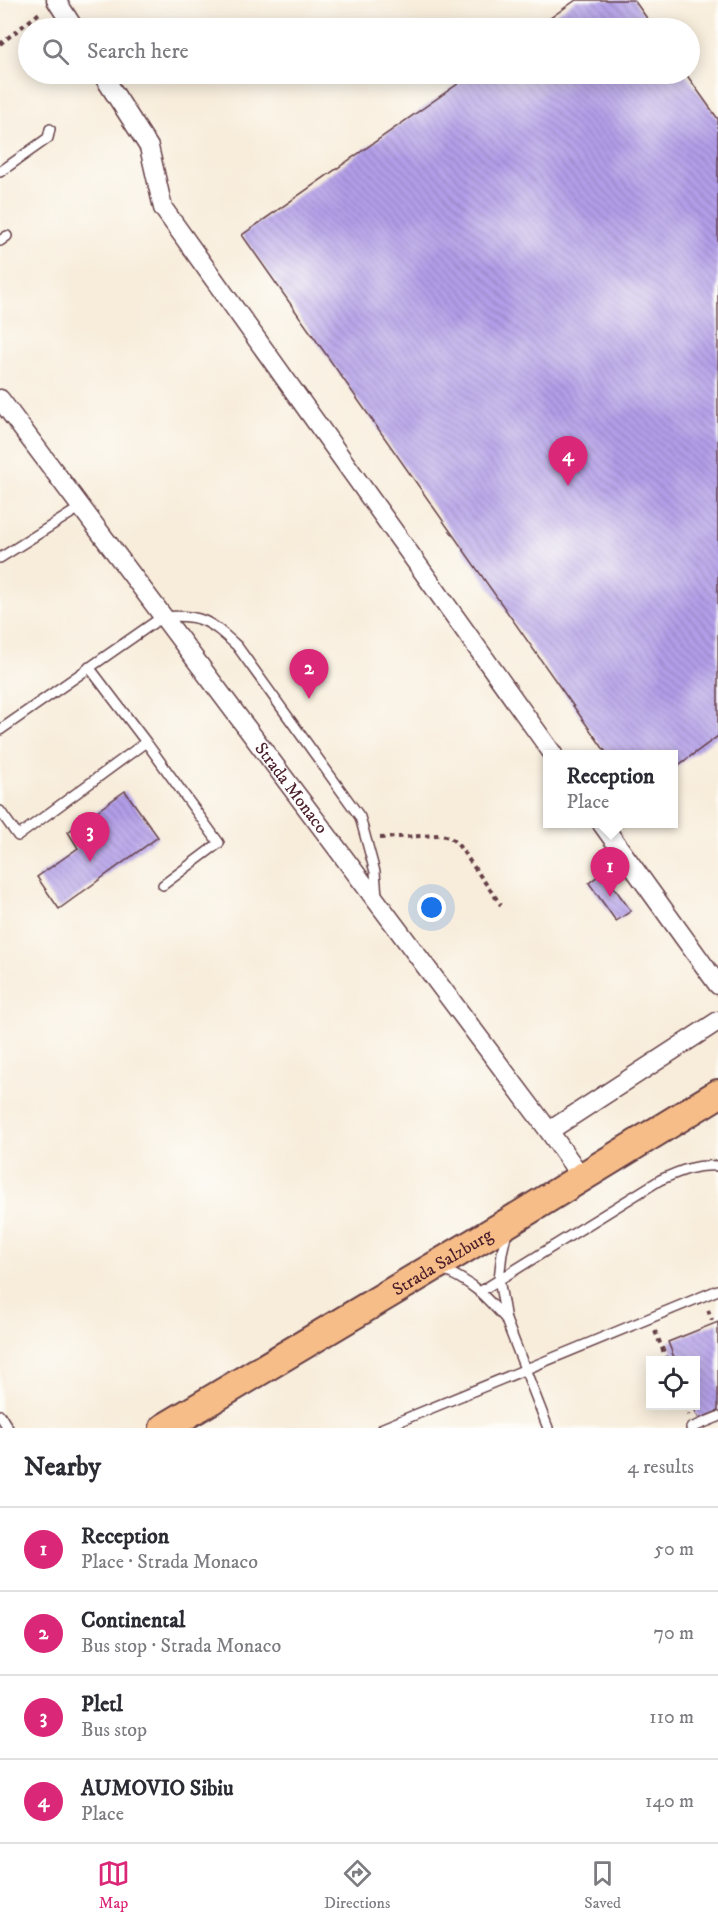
<!DOCTYPE html>
<html lang="en">
<head>
<meta charset="utf-8">
<style>
  body { margin:0; font-family:"IM FELL DW Pica",serif; background:#f7f7f7; color:#2b2b33 }
  .controls { position:absolute; right:18px; bottom:18px; display:grid; overflow:hidden; border-radius:0px; box-shadow:0 3px 15px #0003 }
  .controls button { width:54px; height:54px; display:grid; place-items:center; padding:0; border:0; border-bottom:2px solid #e1e1e2; background:#fff; color:#2b2b33; font:30px sans-serif }
  .you { position:absolute; left:432px; top:908px; width:21px; height:21px; margin:-15px; border:4px solid #fff; border-radius:50%; background:#1a73e8; box-shadow:0 0 0 9px #1a73e833 }
  .badge { display:grid; place-items:center; width:39px; height:39px; border-radius:50%; background:#db2777; color:#fff; font-size:20px; font-weight:700 }
  .pin { position:absolute; translate:-50% -50px; filter:drop-shadow(0 2px 3px #0008) }
  .pin::after { content:''; position:absolute; top:32px; width:21px; height:18px; background:inherit; clip-path:polygon(0 0,100% 0,50% 100%) }
  .popup { position:absolute; left:543px; top:750px; width:135px; height:78px; box-sizing:border-box; display:grid; place-content:center; border-radius:0px; background:#fff; filter:drop-shadow(0 2px 4px #0005); font-size:20px; white-space:nowrap; color:#7c7c81 }
  .popup b { font-size:22px; color:#2b2b33 }
  .popup::after { content:''; position:absolute; left:50%; top:100%; margin-left:-12px; border:12px solid transparent; border-top-color:#fff }
  .list { margin:0; padding:0; list-style:none }
  h2 { display:flex; justify-content:space-between; align-items:center; height:78px; margin:0; padding:0 24px; font-size:26px }
  h2 small { font-size:20px; font-weight:400; color:#7c7c81 }
  .list li { display:grid; grid-template-columns:39px 1fr auto; gap:18px; align-items:center; box-sizing:border-box; height:84px; padding:0 24px; border-top:2px solid #e1e1e2 }
  .list b { display:block; font-size:22px; white-space:nowrap }
  .list p { margin:0; font-size:20px; white-space:nowrap; color:#7c7c81 }
  .list em { font-size:20px; font-style:normal; color:#7c7c81 }
  .icon { flex:none; width:33px; height:33px; fill:none; stroke:currentColor; stroke-width:2; stroke-linecap:round; stroke-linejoin:round }
  .map { position:relative; flex:none; width:718px; height:1428px; overflow:hidden }
  .search { position:absolute; background:#fff; box-shadow:0 3px 15px #0003; left:18px; right:18px; top:18px; height:66px; display:flex; align-items:center; gap:15px; box-sizing:border-box; padding:0 21px; border-radius:33px; color:#7c7c81; font-size:22px }
  .sheet { height:414px; background:#fff }
  nav { display:flex; justify-content:space-around; align-items:center; box-sizing:border-box; height:84px; border-top:2px solid #e1e1e2; background:#fff; font-size:16px; color:#7c7c81 }
  nav a { display:grid; justify-items:center; gap:3px }
  nav .on { color:#db2777 }
  .map>svg:first-child { display:block }
</style>
</head>
<body>
<div class="map">
<svg width="718" height="1428" viewBox="0 0 718 1428">
  <defs>
    <pattern id="building-back-hatch" width="6" height="6" patternUnits="userSpaceOnUse" patternTransform="scale(1.5)"><rect width="6" height="6" fill="#b29ee9"/><path d="M-1 5l2 2M0 0l6 6M5-1l2 2" fill="none" stroke="#9380bd"/></pattern>
  </defs>
  <rect width="100%" height="100%" fill="#fdfcf7"/>
  <filter id="ink" filterUnits="userSpaceOnUse"><feTurbulence type="fractalNoise" baseFrequency=".0167" numOctaves="2"/><feDisplacementMap in="SourceGraphic" scale="12" xChannelSelector="R" yChannelSelector="G"/><feConvolveMatrix kernelMatrix="1 2 1 2 8 2 1 2 1" color-interpolation-filters="sRGB"/></filter>
  <filter id="wash" filterUnits="userSpaceOnUse"><feTurbulence type="fractalNoise" baseFrequency=".008" numOctaves="4" result="noise"/><feDisplacementMap in="SourceGraphic" scale="24" xChannelSelector="R" yChannelSelector="G"/><feGaussianBlur stdDeviation="1.35" result="paint"/><feColorMatrix in="noise" values="0 0 0 0 0 0 0 0 0 0 0 0 0 0 0 0 0 1.4 0 .05"/><feComposite in="paint" operator="in"/></filter>
  <g filter="url(#wash)">
    <rect width="100%" height="100%" fill="#f8eddb"/>
    <g id="blocks">
      <path fill="url(#building-back-hatch)" d="M576,0H634L654,28H536Z
        M472,74H686L718,119V736L673,769V754H607L242,235Z
        M125,791L158,837L59,909L37,877L78,848L68,832Z
        M603,872L631,911L616,921L589,883Z
        M718,1322V1411L699,1419L693,1406H696V1360H675L668,1342Z"/>
    </g>
  </g>
  <g filter="url(#ink)">
    <use href="#blocks" fill-opacity="0" stroke="#643e45" stroke-width="1.5"/>
    <g fill="none" stroke-linecap="round" stroke-linejoin="round">
      <g stroke="#643e45" stroke-width="12">
        <path id="lane" d="M0,172L48,138L50,129
          M0,241L7,236
          M0,558L81,507
          M89,667L146,742
          M0,730L162,617C200,613 210,621 237,646L360,817L375,872L377,896
          M0,811L18,836L146,742L219,843L163,885
          M507,1231L502,1253L499,1279L506,1320L548,1428
          M441,1269C471,1281 484,1295 505,1318
          M481,1291L660,1180C680,1171 696,1164 718,1166
          M0,1415L8,1428
          M383,1428L718,1290
          M691,1428L718,1417"/>
      </g>
      <g stroke="#643e45" stroke-width="21">
        <g id="street">
          <path d="M56,0L74,28"/>
          <path d="M102,74L149,147L163,208L553,754"/>
          <path id="s1" d="M0,399L549,1131L582,1178"/>
          <path d="M602,824L718,985"/>
          <path d="M549,1131L718,1021"/>
        </g>
      </g>
      <g stroke="#643e45" stroke-width="32">
        <g id="primary">
          <path id="s2" d="M164,1428L509,1222L718,1094"/>
        </g>
      </g>
      <path stroke="#643e45" stroke-width="4" stroke-dasharray="4.5 4.5" stroke-linecap="butt" d="M0,44L42,11
        M380,838L440,835L450,837L459,846L501,905
        M708,1310L712,1320
        M655,1331L667,1360
        M685,1406L689,1415"/>
      <use href="#lane" stroke="#fff" stroke-width="9"/>
      <use href="#street" stroke="#fff" stroke-width="18"/>
      <use href="#primary" stroke="#f7bd88" stroke-width="28"/>
    </g>
  </g>
  <g text-anchor="middle" stroke-width="6" stroke-linejoin="round" paint-order="stroke">
    <g font-size="18" fill="#4a1f2b" stroke="#fdfcf7">
      <text dy="6" stroke="none"><textPath href="#s1" startOffset="486">Strada Monaco</textPath></text>
      <text dy="6" stroke="none"><textPath href="#s2" startOffset="324">Strada Salzburg</textPath></text>
    </g>
  </g>
</svg>
<div class="controls">
<button><svg class="icon" aria-label="locate" viewBox="0 0 24 24"><circle cx="12" cy="12" r="6"/><path d="M12 2v4M12 18v4M2 12h4M18 12h4"/></svg></button>
</div>
<div class="you"></div>
<div class="pin badge" style="left:610px;top:897px">1</div>
<div class="popup"><b>Reception</b>Place</div>
<div class="pin badge" style="left:309px;top:699px">2</div>
<div class="pin badge" style="left:90px;top:862px">3</div>
<div class="pin badge" style="left:568px;top:486px">4</div>
<div class="search"><svg class="icon" aria-label="search" viewBox="0 0 24 24"><circle cx="10" cy="10" r="6"/><path d="M15 15l6 6"/></svg>Search here</div>
</div>
<section class="sheet">
<h2>Nearby<small>4 results</small></h2>
<ul class="list">
<li><span class="badge">1</span><div><b>Reception</b><p>Place · Strada Monaco</p></div><em>50 m</em></li>
<li><span class="badge">2</span><div><b>Continental</b><p>Bus stop · Strada Monaco</p></div><em>70 m</em></li>
<li><span class="badge">3</span><div><b>Pletl</b><p>Bus stop</p></div><em>110 m</em></li>
<li><span class="badge">4</span><div><b>AUMOVIO Sibiu</b><p>Place</p></div><em>140 m</em></li>
</ul>
</section>
<nav>
<a class="on"><svg class="icon" aria-label="map" viewBox="0 0 24 24"><path d="M3 6l6-2 6 2 6-2v14l-6 2-6-2-6 2zM9 4v14M15 6v14"/></svg>Map</a>
<a><svg class="icon" aria-label="directions" viewBox="0 0 24 24"><path d="M12 3l9 9-9 9-9-9zM9 14v-3h6M13 9l2 2-2 2"/></svg>Directions</a>
<a><svg class="icon" aria-label="saved" viewBox="0 0 24 24"><path d="M7 4h10v16l-5-4-5 4z"/></svg>Saved</a>
</nav>
</body>
</html>
